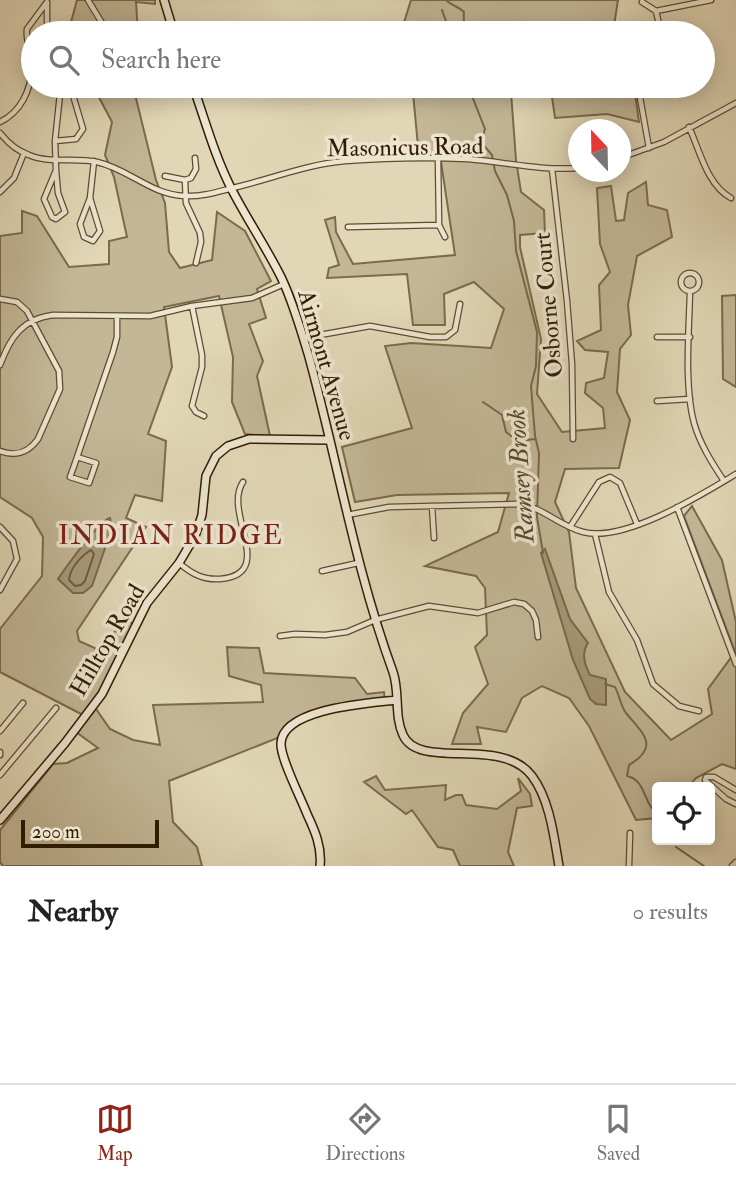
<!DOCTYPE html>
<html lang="en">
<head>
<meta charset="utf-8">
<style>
  body { margin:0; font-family:"IM FELL Double Pica",serif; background:#f6f6f6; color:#222 }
  .controls { position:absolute; right:21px; bottom:21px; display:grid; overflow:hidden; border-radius:7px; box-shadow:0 4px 18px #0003 }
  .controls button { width:63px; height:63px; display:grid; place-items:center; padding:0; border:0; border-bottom:2px solid #e0e0e0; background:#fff; color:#222; font:35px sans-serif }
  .compass { position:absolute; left:568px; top:119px; width:63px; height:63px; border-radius:50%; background:#fff; box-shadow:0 4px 18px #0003; rotate:338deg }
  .scale { position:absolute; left:21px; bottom:18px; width:138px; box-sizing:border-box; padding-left:7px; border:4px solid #331d02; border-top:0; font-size:19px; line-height:24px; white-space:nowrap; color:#331d02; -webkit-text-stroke:5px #ece5d0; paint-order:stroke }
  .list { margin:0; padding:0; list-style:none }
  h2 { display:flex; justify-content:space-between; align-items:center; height:91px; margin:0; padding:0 28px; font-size:30px }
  h2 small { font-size:23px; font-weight:400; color:#767676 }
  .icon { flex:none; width:38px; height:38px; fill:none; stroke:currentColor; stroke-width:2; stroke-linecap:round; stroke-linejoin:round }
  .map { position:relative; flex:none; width:736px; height:866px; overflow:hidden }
  .search { position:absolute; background:#fff; box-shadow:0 4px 18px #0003; left:21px; right:21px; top:21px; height:77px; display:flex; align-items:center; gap:18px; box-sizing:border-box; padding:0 24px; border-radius:38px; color:#767676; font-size:26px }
  .sheet { height:217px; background:#fff }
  nav { display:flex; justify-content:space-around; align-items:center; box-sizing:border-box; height:98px; border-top:2px solid #e0e0e0; background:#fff; font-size:19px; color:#767676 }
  nav a { display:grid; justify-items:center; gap:4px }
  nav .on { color:#8f2418 }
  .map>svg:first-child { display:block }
</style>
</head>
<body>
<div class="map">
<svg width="736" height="866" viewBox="0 0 736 866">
  <rect width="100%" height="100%" fill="#e1d7b6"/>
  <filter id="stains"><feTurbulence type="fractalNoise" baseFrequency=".00286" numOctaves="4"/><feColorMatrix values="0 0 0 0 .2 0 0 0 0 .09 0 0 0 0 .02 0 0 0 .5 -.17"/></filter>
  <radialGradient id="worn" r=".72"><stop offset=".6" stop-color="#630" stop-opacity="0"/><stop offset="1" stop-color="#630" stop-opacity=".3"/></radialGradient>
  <path fill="#c3b797" stroke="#7b6a4c" stroke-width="2" d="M77,0H155V4L136,2L138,33H68Z
    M411,0H618L614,26L567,28V33H406L402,29Z
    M93,86H133L156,180L165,203L169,252L180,268L212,260L217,212L245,231L271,281L257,289L266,318L249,324L263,361L257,376L270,436L245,434L232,402L233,357L219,296L164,307L172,367L148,434L166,441L162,501L135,495L126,518L146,527L77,631L79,641L99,650L125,620L136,625L94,706L110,729L133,740L160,745L153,705L263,702L261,685L229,676L227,647L259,648L264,673L355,678L367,694L384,692L385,702L299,719L280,737L169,781L173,822L197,847L202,866H3L0,862V830L53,764L67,763L98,748L76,732L85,716L0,672V629L42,576L43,537L32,518L0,497V236L22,233V211L37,216L69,267L109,264V241L127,237L114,177L105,155L112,122Z
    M431,86H634L639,122L607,114L555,118L551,90L511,92L516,160L521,192L544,210L545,233L520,235V247L541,339L537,394L562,432L605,428L603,408L585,393L586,383L604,378L608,352L585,350L577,341L601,330L599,285L610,272L600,244L597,188L611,186L616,221L624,220L628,193L646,182L648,205L667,210L672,237L637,256L628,305L631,335L620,349L617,392L630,420L619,468L565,469L555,502L569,532L576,588L625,692L671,740L712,714L708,689L735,652L684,516L692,506L722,560L736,622V769L722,764L696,778L688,787H657V818L636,820L589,726L569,698L542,686L522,698L506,732L477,727L481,744H452L463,713L488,684L475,647L487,635L485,588L476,576L425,566L498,532L509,493L397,495L355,502L342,447L412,428L385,346L411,343L491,348L504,309L474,282L444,294L445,325H413L407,274L327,278L329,268L339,265L325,220L335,217L336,232L353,264L455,255L440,155L419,157L413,93L429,88Z
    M736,295V387L723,379L722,296Z
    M376,776L385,790L446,785L445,800L456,795H462L466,805L497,809L521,791L518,778L530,794L532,806L517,808L508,852L514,866H460L453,850L438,847L412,810L406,814L364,782Z"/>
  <path fill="#a69879" stroke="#786749" stroke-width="2" d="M110,518L112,528L92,586L83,593H73L58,579C66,567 99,521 110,518Z
    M545,549L570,619L588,643C581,653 584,664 590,675L606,679V705L596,704L590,699L573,660L541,553Z"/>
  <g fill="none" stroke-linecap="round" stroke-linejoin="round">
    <path stroke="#6c5a3e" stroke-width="2" d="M91,550L94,554L85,581L81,585L75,586L69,580C70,568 81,556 91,550Z"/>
    <path stroke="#786749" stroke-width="2" d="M446,0C452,6 458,6 464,12C463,20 465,27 464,33
      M442,10L447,24L464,31
      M468,86L485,129L481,142L492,155L495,171L507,195L514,221L516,251L537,332L536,366L531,386L535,436L539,453L537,517L543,553
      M483,402L502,415L506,432L518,441L535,439
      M605,684L615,687C619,694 621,707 626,713C642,733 661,746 629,765L627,776C646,780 643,803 657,814
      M676,847L704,866"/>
    <g stroke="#5e4c2f" stroke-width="7">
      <path id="street" d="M88,0L108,33
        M642,2L656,11L711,0
        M656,11L661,33
        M47,33V3
        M179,33L207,28L357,31L367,27
        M638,86L649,148
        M69,89L72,92L83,129L76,139L55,141L60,94L63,90Z
        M669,94L671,86
        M0,122C21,112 31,90 32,67C33,54 25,42 27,29L47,2
        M689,127C700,151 707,185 731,198
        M0,133C7,142 17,151 29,155C50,164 75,157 97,162C129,169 151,195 185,196C203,197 220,191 237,187C273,178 309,164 345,161C385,158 428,157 468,159C505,162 541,171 578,168
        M55,141L56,170
        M620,158L664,142L736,103
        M438,159L439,225L445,237
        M552,169L567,301L572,364L573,439
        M56,170L58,193L65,212L56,219L52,217L44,199Z
        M165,176L185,180L191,178L196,169L195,158
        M185,180L186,203L200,233L201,242L196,263
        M0,192L14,178L24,153
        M90,198L100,231L93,241L84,237L80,224Z
        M90,198L94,161
        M348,227L439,225
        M681 282a9 9 0 1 1 18 0a9 9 0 1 1-18 0Z
        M690,292C689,331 684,386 694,423C700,444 712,463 724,481
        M0,299L17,302L27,311L59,371L60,389L38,439C28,453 16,457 0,451
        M192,306L202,355V367L192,406L196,412L204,416
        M657,337H690
        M303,338L370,326L430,337H446L455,330L460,304
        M0,365C10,338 22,319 53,315L150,316L192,306L252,298L284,284
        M657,401L690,399
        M77,457L96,463L89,483L70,477L74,466L113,352L117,337V316
        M432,506L434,538
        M677,507L736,664
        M347,515L389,507L519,504C543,507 559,526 583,532C624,543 701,495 736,474
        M0,527L13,541L17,559L0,590
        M570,527L599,482L610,477L620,483L637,524
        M595,534L609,592L637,640L653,684L679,706L699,711
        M179,563C192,574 203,580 220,579C278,574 222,513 243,482
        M322,571L358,563
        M280,636L295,634L325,635L347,632L375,620L429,606L478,613L514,602L524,604L532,611L536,620L538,637
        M0,731L23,703
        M0,752V755
        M0,775L56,708
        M736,790L714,777H706L705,780L726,799L736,804
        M629,866L630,833
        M732,866L736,862"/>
    </g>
    <g stroke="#331d02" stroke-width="10">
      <path id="secondary" d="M164,0L174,33
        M193,86C205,120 215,157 232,190C247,219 266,247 281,277C293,302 301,330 309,357C338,463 355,568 393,672C400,692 394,716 403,735C419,771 501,735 532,776C550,800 554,837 559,866
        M0,820L65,743L102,694L147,603L179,563L195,536L202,515L206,476L216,456L228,446L249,439L329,440
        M320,866C322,847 315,831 307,814C301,798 280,758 281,743C283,708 370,703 396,700"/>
    </g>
    <use href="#street" stroke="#ece5d0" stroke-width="4.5"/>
    <use href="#secondary" stroke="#ece5d0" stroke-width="7"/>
  </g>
  <g text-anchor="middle" stroke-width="7" stroke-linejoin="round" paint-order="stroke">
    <g font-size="24" fill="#331d02" stroke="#ece5d0">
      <text transform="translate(405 147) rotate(-1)" y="8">Masonicus Road</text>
      <text transform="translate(548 305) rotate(-95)" y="8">Osborne Court</text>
      <text transform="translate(327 365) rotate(74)" y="8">Airmont Avenue</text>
      <text transform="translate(107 640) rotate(-60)" y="8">Hilltop Road</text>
    </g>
    <g font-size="26" font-style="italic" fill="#5b482c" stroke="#ece5d0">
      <text transform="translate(520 476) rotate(-94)" y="9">Ramsey Brook</text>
    </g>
    <g font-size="26" letter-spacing="2" fill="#7a1f14" stroke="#ece5d0">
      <text x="171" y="544">INDIAN RIDGE</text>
    </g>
  </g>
  <rect width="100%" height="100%" filter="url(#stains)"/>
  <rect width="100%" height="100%" fill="url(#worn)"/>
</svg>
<div class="controls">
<button><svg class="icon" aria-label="locate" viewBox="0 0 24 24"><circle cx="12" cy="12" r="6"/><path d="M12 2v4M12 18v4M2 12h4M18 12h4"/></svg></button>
</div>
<svg class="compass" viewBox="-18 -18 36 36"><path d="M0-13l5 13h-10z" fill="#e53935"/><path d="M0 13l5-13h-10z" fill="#767676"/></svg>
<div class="scale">200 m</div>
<div class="search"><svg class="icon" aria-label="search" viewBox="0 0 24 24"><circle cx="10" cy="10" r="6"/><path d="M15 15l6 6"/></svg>Search here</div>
</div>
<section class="sheet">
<h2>Nearby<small>0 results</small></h2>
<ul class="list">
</ul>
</section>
<nav>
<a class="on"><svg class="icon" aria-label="map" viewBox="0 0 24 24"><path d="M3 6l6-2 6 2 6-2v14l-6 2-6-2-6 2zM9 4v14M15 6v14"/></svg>Map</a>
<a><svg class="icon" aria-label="directions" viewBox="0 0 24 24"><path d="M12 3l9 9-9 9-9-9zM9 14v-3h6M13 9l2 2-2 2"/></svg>Directions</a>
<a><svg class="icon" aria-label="saved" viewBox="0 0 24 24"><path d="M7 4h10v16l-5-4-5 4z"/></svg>Saved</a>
</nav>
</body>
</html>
